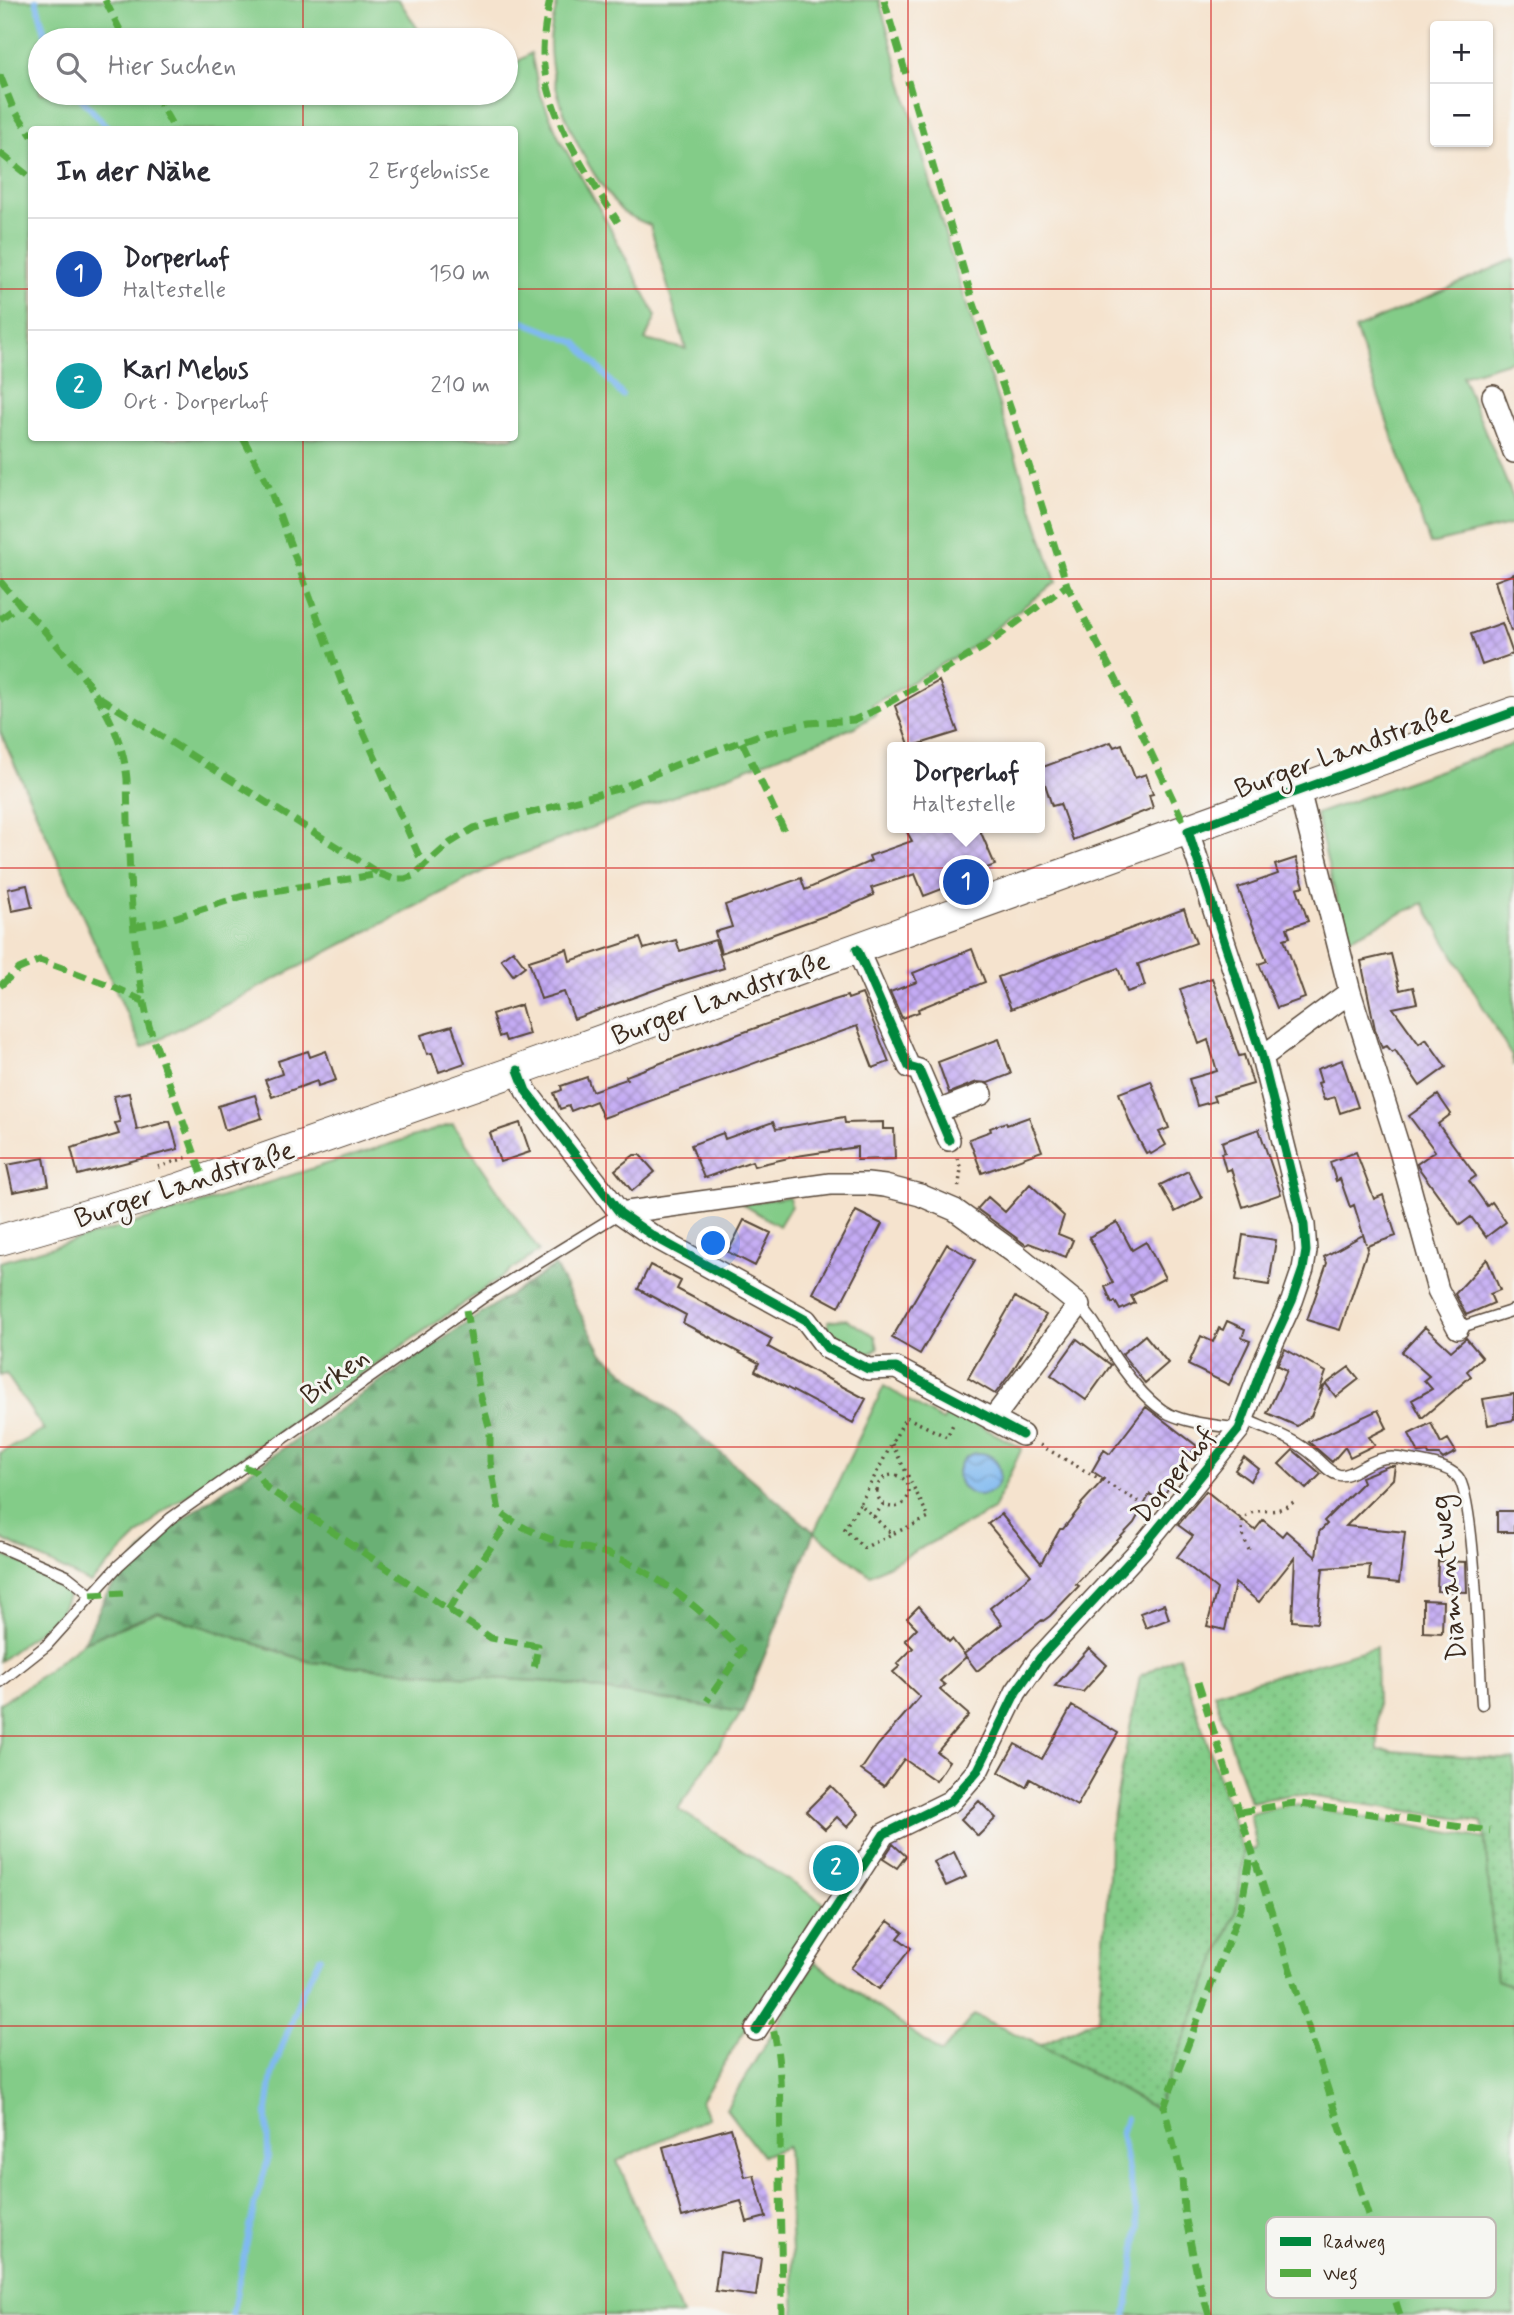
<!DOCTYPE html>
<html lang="de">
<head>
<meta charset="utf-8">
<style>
  body { margin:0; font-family:Mynerve,sans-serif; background:#f7f7f7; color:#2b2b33 }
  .controls { position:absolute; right:21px; top:21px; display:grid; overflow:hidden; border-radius:7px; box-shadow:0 2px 5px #0004 }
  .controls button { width:63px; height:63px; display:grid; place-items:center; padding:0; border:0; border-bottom:2px solid #e1e1e2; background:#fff; color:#2b2b33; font:35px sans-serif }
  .you { position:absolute; left:714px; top:1244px; width:24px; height:24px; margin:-18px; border:5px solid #fff; border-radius:50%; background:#1a73e8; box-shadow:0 0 0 10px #1a73e833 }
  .badge { display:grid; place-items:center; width:46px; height:46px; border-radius:50%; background:#1f6fb2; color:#fff; font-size:23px; font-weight:700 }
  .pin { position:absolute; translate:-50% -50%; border:4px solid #fff; box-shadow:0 2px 7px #0006 }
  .popup { position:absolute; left:887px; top:742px; width:158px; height:91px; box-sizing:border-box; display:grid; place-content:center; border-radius:7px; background:#fff; filter:drop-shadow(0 2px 5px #0005); font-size:23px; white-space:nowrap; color:#7c7c81 }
  .popup b { font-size:26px; color:#2b2b33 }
  .popup::after { content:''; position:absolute; left:50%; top:100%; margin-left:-14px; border:14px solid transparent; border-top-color:#fff }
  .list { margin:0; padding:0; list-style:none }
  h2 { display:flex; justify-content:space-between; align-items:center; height:91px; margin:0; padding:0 28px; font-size:30px }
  h2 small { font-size:23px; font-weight:400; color:#7c7c81 }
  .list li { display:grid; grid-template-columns:46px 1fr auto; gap:21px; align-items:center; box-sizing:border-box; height:112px; padding:0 28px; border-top:2px solid #e1e1e2 }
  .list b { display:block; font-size:26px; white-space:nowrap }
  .list p { margin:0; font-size:23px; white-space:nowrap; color:#7c7c81 }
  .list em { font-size:23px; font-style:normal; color:#7c7c81 }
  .icon { flex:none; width:38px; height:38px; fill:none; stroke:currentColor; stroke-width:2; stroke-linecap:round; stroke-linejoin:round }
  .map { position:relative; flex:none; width:1514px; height:2315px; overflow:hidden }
  .search { position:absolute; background:#fff; box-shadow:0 2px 5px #0004; left:28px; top:28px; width:490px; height:77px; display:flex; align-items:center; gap:18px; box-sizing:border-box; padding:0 24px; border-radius:38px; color:#7c7c81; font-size:26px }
  .panel { position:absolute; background:#fff; box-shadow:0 2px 5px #0004; left:28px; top:126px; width:490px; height:315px; border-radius:7px }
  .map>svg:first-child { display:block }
</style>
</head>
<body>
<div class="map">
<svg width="1514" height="2315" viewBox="0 0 1514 2315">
  <defs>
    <pattern id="forest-firs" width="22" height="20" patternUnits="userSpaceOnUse" patternTransform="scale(1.75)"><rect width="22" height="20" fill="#6ab074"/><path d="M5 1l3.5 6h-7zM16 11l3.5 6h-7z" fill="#588f5f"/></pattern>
    <pattern id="garden-dots" width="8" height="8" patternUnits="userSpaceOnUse" patternTransform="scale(1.75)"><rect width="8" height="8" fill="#83cc88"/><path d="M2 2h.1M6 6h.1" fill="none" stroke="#72af75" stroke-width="1.8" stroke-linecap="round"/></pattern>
    <pattern id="water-waves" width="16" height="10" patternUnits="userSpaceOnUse" patternTransform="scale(1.75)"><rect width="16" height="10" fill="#80b9f0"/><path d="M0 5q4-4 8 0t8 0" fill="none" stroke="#6a97c2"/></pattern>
    <pattern id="building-cross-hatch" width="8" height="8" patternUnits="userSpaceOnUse" patternTransform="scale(1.75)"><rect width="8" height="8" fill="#c4abf4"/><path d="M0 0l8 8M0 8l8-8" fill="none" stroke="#a08bc5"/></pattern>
  </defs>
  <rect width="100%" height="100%" fill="#f6f6f2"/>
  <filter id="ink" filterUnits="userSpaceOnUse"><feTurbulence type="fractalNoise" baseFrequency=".0143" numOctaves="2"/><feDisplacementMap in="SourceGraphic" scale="14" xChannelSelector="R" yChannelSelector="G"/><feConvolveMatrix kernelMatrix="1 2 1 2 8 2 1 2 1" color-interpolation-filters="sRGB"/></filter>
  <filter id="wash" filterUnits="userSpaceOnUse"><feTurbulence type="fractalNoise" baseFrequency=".00686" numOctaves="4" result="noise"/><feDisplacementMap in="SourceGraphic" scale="28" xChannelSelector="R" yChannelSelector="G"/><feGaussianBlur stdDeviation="1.57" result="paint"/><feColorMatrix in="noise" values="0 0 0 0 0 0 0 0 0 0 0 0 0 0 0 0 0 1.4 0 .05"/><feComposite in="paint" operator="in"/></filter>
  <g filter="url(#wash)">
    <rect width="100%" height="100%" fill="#f5e3ce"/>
    <path fill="#83cc88" stroke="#5f7b53" stroke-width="2" fill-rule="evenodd" d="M0,0H399L425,40H40V93H506V69L531,53L539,91L560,140L608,224L656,316L645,340L686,349L650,225C641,221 628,217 621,210C585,170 550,97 550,43C550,29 555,14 558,0H879L952,259L1056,582L968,649L872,705L876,714L855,727L501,862L142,1048L0,732ZM32,130H514V438H32Z
      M1514,259V360L1462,376L1514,500V524L1430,544L1355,329Z
      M1514,744V1066L1512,1057L1423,903L1346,940L1316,814Z
      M453,1124L539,1251L161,1513L90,1583L0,1538V1453L44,1430L6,1374L0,1376V1262L194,1206Z
      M789,1197L791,1206L779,1226L742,1204Z
      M846,1319L875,1336L878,1348L863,1357L829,1341L828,1321Z
      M884,1386L943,1421L950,1410L1022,1448L993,1510L870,1575L814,1532Z
      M0,1554L52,1575L68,1596L59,1615L0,1661Z
      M157,1612L311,1662L456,1676L551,1682L742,1712L678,1809L824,1903L701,2101L708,2118L617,2161L682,2315H0V1703L27,1686L84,1642Z
      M1291,1804L1485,1839L1497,1980L1514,1986V2315H795L787,2147L762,2156L726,2109L815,1962L941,2053L974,2015L1040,2045L1156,2109L1237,1907L1243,1852L1257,1848L1250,1814Z"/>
    <path fill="url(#forest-firs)" stroke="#526d49" stroke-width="2" d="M555,1266L601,1352L814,1532L742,1712L551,1682L456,1676L311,1662L158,1612L84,1642L106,1595L146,1546L260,1464L468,1322Z"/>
    <path fill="url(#garden-dots)" stroke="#5f7b53" stroke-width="2" d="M1376,1647L1378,1750L1514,1760V1986L1497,1980L1485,1839L1482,1822L1295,1794L1250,1802L1214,1693Z
      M1179,1656L1243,1852L1237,1907L1156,2109L1040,2045L1098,2018L1109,1875L1110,1832L1140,1676Z"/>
    <path fill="url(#water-waves)" stroke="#5e7287" stroke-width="2" d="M958 1474a21 21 0 1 1 42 0a21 21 0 1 1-42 0Z"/>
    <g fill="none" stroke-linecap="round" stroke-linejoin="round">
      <path stroke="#80b9f0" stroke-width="6" d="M36,0L47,40
        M76,93L110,130
        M514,318L577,343L622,395
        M1126,2118L1121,2134L1139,2227L1126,2315
        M232,2315L255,2203L268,2160L267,2111L272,2075L302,1992L320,1957"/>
    </g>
    <g id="blocks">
      <path fill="url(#building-cross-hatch)" d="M1514,574V630L1511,631L1495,581Z
        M1502,623L1513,654L1482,665L1471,634Z
        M939,681L958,732L910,747L895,706Z
        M1111,742L1114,747L1122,744L1135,778L1146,774L1153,794L1149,795L1153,808L1073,840L1060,804L1052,806L1040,768Z
        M918,828H979L995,865L949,882L950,886L924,896L915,874L871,888L874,895L838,911L721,953L715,932L732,927L725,905L801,878L805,890L871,861L869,856L912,841L907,832Z
        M1296,858L1304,886L1297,888L1308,921L1287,928L1290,937L1284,939L1305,998L1277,1008L1259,964L1267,961L1238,888L1278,874L1275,865Z
        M27,885L32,907L12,911L8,889Z
        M1184,909L1196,943L1138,964L1145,986L1127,992L1118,968L1011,1009L998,977Z
        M640,938L644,949L676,940L680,951L715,940L724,968L665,986L574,1019L564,992L541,999L529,961L567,949L570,961Z
        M972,949L985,982L918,1009L919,1012L902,1018L890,992L917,982L913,973Z
        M513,950L525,966L513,975L501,959Z
        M1391,954L1400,990L1413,987L1417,1003L1393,1008L1419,1044L1426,1039L1446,1067L1420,1086L1395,1050L1392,1052L1387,1046L1382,1048L1375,1029L1361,961Z
        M1212,978L1239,1056L1244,1055L1253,1084L1213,1096L1215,1101L1197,1106L1189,1079L1217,1071L1208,1040L1199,1044L1180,989Z
        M862,994L889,1062L873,1068L857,1026L603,1118L596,1101L571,1111L569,1106L560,1109L554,1093L562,1090L561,1086L587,1077L592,1091L627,1079L626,1076L642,1070L736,1035L831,1001L847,996L848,999Z
        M521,1005L529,1034L506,1041L504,1035L499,1037L492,1014Z
        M452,1026L465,1063L439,1072L432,1053L427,1054L421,1035Z
        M999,1039L1011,1074L988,1083L977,1082L949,1093L938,1062Z
        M308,1051L310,1057L326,1051L336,1080L318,1086L317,1081L272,1097L265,1080L282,1074L278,1061Z
        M1342,1060L1358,1107L1340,1113L1335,1097L1324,1100L1318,1083L1321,1082L1317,1069Z
        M1151,1081L1169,1128L1159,1132L1166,1145L1151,1154L1149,1152L1146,1153L1131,1125L1119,1093Z
        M129,1093L137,1130L170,1121L178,1149L78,1175L71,1148L119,1134L115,1123L120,1122L114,1096Z
        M255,1095L262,1118L225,1130L218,1106Z
        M1438,1095L1451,1114L1438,1124L1476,1176L1469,1181L1487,1206L1492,1202L1506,1222L1486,1237L1471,1217L1460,1225L1418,1167L1417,1164L1435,1151L1409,1116Z
        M844,1117L845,1123L883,1122V1129H894L895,1159L857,1160V1147L797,1156L754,1166L752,1161L704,1178L691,1145L723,1133L725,1139L773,1122L776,1129Z
        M1029,1117L1042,1151L982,1173L969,1139L991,1131L990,1128L1006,1122L1007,1125Z
        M520,1123L530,1152L500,1162L490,1133Z
        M1259,1129L1281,1194L1243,1207L1231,1169L1226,1171L1221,1153L1225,1152L1222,1142Z
        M1356,1152L1374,1199L1383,1195L1396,1236L1367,1246L1368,1248L1340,1330L1307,1320L1327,1263L1324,1257L1363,1235L1366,1244L1354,1205L1350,1207L1340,1179L1336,1181L1330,1162Z
        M634,1155H640L655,1172L632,1191L615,1170Z
        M44,1158L49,1185L13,1192L7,1165Z
        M1188,1171L1202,1198L1175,1212L1160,1185Z
        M1030,1184L1064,1216L1058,1234L1073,1240L1066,1257L1029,1243L1026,1245L977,1209L988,1197L1005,1212Z
        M856,1211L882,1224L839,1307L813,1293Z
        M744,1220L771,1233L755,1266L728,1252Z
        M1117,1222L1132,1250L1146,1242L1165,1278L1131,1296L1135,1303L1120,1310L1115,1301L1112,1303L1105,1287L1113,1283L1089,1237Z
        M1243,1235L1276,1240L1269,1285L1236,1280Z
        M947,1244L975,1260L920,1354L892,1338Z
        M1487,1259L1500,1290L1490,1294L1494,1303L1466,1315L1455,1294Z
        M650,1265L681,1281L677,1289L772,1339L768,1347L866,1399L853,1423L755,1371L759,1363L683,1323L686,1315L638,1289Z
        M1015,1297L1046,1315L1013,1370L995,1394L968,1378Z
        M1227,1321L1245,1329L1242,1338L1250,1341L1229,1385L1188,1365L1201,1336L1213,1342L1219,1328L1223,1330Z
        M1425,1327L1451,1351L1466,1338L1482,1357L1467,1371L1471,1376L1422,1418L1412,1400L1432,1389L1424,1380L1429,1376L1402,1352Z
        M1145,1335L1168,1363L1145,1383L1122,1354Z
        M1077,1339L1111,1365L1086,1400L1051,1375Z
        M1285,1349L1326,1372L1320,1389L1324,1386L1311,1416L1297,1426L1267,1413L1287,1370L1277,1365Z
        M1349,1367L1359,1379L1336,1397L1326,1384Z
        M1514,1394V1420L1488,1425L1483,1399Z
        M1146,1407L1197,1446L1172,1476L1175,1478L1160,1501L1150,1494L1134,1523L1076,1584L1079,1586L1050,1616L1043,1621L1042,1620L977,1671L964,1654L1002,1624L990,1608L1031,1575L988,1524L1001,1514L1041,1563L1060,1529H1063L1082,1505L1081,1504L1104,1479L1092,1471L1104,1450L1110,1454Z
        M1378,1410L1387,1428L1369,1437L1375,1445L1350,1457L1345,1447L1332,1462L1309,1442Z
        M1431,1423L1441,1443L1448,1439L1456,1452L1443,1459L1439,1455H1429L1428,1452L1419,1453L1409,1434Z
        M1293,1450L1321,1474L1306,1489L1279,1464Z
        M1244,1457L1259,1469L1250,1481L1235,1470Z
        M1389,1466H1395L1393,1479L1346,1526L1405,1532L1399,1583L1369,1580L1370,1565L1323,1568L1317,1623L1292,1621L1295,1557L1259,1602L1235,1583L1225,1630L1207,1626L1217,1589L1177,1557L1193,1536L1178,1525L1206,1491L1255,1530L1263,1520L1282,1536L1286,1531L1316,1557L1319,1532L1327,1524L1324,1521L1363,1482L1361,1477Z
        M1497,1511H1514V1532H1497Z
        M1438,1561L1466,1562L1467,1592L1437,1591Z
        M1423,1600L1443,1601L1442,1633L1423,1632Z
        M1164,1604L1169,1619L1146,1628L1140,1613Z
        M919,1606L949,1642L952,1639L966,1657L940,1681L945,1685L940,1690L969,1715L937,1752L949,1761L936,1781L904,1759L884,1786L861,1770L878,1745L920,1697L893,1672L900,1666L897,1664L913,1648L905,1640L917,1628L907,1618Z
        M1089,1648L1107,1665L1083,1692L1055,1686Z
        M1072,1706L1118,1733L1077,1806L1030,1779L1026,1787L999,1772L1015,1744L1042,1759Z
        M831,1786L859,1814L847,1827L837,1817L825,1829L806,1811Z
        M979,1801L996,1818L978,1836L961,1819Z
        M893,1844L906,1856L897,1868L883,1859Z
        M954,1852L966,1877L946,1886L934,1862Z
        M888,1921L903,1932L898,1938L911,1948L879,1989L851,1968Z
        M731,2128L745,2177L754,2175L766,2217L747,2222L741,2201L682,2217L663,2147Z
        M720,2252L761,2258L756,2296L715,2291Z"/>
    </g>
  </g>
  <g filter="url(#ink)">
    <use href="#blocks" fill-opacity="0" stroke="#574638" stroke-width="2"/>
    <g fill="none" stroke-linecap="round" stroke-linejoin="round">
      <g stroke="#574638" stroke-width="13">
        <path id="service" d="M1079,1305C1097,1322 1102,1339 1116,1359C1129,1378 1148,1403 1169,1414C1190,1424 1217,1425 1239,1429
          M1458,1328L1514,1310
          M1244,1419C1268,1430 1294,1438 1314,1456C1321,1462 1329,1473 1339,1475C1354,1478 1370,1454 1398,1458C1415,1461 1447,1464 1458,1477C1475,1497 1479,1667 1482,1704
          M0,1547L67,1576L91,1595
          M0,1682L47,1645L119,1565L171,1518L487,1295L620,1213"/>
      </g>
      <g stroke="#574638" stroke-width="24">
        <path id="minor" d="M1493,396L1514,452
          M1299,790L1350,992L1400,1151L1438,1290L1458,1328
          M857,949L909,1067L919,1070L949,1140
          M1262,1057L1350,992
          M518,1070L526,1091L620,1213L653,1236L806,1320L827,1348L868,1369L896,1368L1022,1435
          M938,1111L982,1094
          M620,1213L830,1184H867L885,1186L920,1195L955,1210L1016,1254L1079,1305L992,1420
          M756,2030L884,1834L951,1801L978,1770L1016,1692L1040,1658L1142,1548L1239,1429L1265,1360L1292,1301L1303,1269L1306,1251L1304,1225L1262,1057L1188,831"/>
      </g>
      <g stroke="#574638" stroke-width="32">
        <path id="secondary" d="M0,1240L177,1189L518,1070L1514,712"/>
      </g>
      <path stroke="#574638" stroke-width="3.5" stroke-dasharray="2 5" stroke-linecap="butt" d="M957,1158L961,1169L958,1191
        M158,1167L191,1156
        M892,1444L929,1518L892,1534L860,1504L906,1417L947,1437L954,1422
        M1040,1445L1148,1507
        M877 1491a16 16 0 1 1 32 0a16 16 0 1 1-32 0Z
        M860,1504L844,1529L864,1548L892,1534
        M874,1517L884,1503
        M1249,1550C1243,1537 1235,1518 1254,1512C1262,1509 1270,1512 1277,1510C1284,1508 1291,1504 1297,1500"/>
      <use href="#service" stroke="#fff" stroke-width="10"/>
      <use href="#minor" stroke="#fff" stroke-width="21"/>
      <use href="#secondary" stroke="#fff" stroke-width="30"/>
      <path stroke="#55ab43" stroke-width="7" stroke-dasharray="14 7" stroke-linecap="butt" d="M105,0L125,40
        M550,0C546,18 543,36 543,54C546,116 586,172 618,222
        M884,0L972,298L1014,418L1067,585L1119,685L1188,831
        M0,75L13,108L32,136
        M154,93L175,130
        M0,153L32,179
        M243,438L269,487L343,686L424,867
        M0,581C50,642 119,696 127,779C129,862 130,945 149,1026L204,1180
        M0,619L19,605
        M99,697L380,874
        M742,742L784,830
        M133,927L161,922L243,896L380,874L393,879H405L413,876L450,843L474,828L621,788L678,764L762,734L809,723L854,720L878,709L984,647L1067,585
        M0,986L19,969L40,960L109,985L143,1001
        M466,1310L480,1394L490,1430V1461L499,1511C515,1525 546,1539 566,1544C584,1549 602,1550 618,1558C667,1580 706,1614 742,1651L707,1701
        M244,1467L255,1471L267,1488L491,1638L538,1646L534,1669
        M91,1595L123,1593
        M448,1610L510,1519
        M1198,1682L1400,2315
        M1240,1812L1294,1803L1490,1831
        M768,2011C785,2062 780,2112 780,2165C780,2215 782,2265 782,2315
        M1209,2315L1198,2279L1184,2210L1182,2177L1164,2107L1241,1908L1251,1853"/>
      <g stroke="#f6f6f2" stroke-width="13">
        <path id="cycleway" d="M857,949L909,1067L919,1070L949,1140
          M518,1070L526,1091L620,1213L653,1236L806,1320L827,1348L868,1369L896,1368L1022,1435
          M756,2030L884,1834L951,1801L978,1770L1016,1692L1040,1658L1142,1548L1239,1429L1265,1360L1292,1301L1303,1269L1306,1251L1304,1225L1262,1057L1188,831L1514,712"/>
      </g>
      <use href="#cycleway" stroke="#00873e" stroke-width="9"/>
    </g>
  </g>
  <path fill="none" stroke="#d62828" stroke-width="2" stroke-opacity="0.55" d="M303,0V40M606,0V2315M908,0V2315M1211,0V2315M303,93V130M0,289H32M514,289H1514M303,438V2315M0,579H1514M0,868H1514M0,1158H1514M0,1447H1514M0,1736H1514M0,2026H1514"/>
  <g text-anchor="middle" stroke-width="6" stroke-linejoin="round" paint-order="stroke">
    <g font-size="28" fill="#3b2a1e" stroke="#f6f6f2">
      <text transform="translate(1343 750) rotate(-20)" y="10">Burger Landstraße</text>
      <text transform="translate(720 997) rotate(-20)" y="10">Burger Landstraße</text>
      <text transform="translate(184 1183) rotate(-18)" y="10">Burger Landstraße</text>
      <text transform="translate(334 1375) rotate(-36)" y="10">Birken</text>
      <text transform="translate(1173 1474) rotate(-51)" y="10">Dorperhof</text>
      <text transform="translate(1447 1578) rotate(-96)" y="10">Diamantweg</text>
    </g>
  </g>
  <rect x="1266" y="2217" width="230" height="81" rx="10" fill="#f6f6f2" stroke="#beb9b2" stroke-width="2"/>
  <rect x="1280" y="2237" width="31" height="9" fill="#00873e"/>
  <rect x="1280" y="2269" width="31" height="8" fill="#55ab43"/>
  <g font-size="19" fill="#3b2a1e">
    <text x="1323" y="2248">Radweg</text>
    <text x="1323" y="2280">Weg</text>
  </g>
</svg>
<div class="controls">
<button>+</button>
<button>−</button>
</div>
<div class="you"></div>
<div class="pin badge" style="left:966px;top:882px;background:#1a4fb4">1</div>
<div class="popup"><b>Dorperhof</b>Haltestelle</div>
<div class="pin badge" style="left:836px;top:1868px;background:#0f9aa8">2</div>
<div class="search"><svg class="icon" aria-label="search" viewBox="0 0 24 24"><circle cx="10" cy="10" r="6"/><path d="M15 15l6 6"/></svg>Hier suchen</div>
<section class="panel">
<h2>In der Nähe<small>2 Ergebnisse</small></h2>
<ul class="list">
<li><span class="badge" style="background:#1a4fb4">1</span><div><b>Dorperhof</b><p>Haltestelle</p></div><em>150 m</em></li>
<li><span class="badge" style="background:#0f9aa8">2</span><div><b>Karl Mebus</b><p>Ort · Dorperhof</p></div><em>210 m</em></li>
</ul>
</section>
</div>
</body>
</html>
